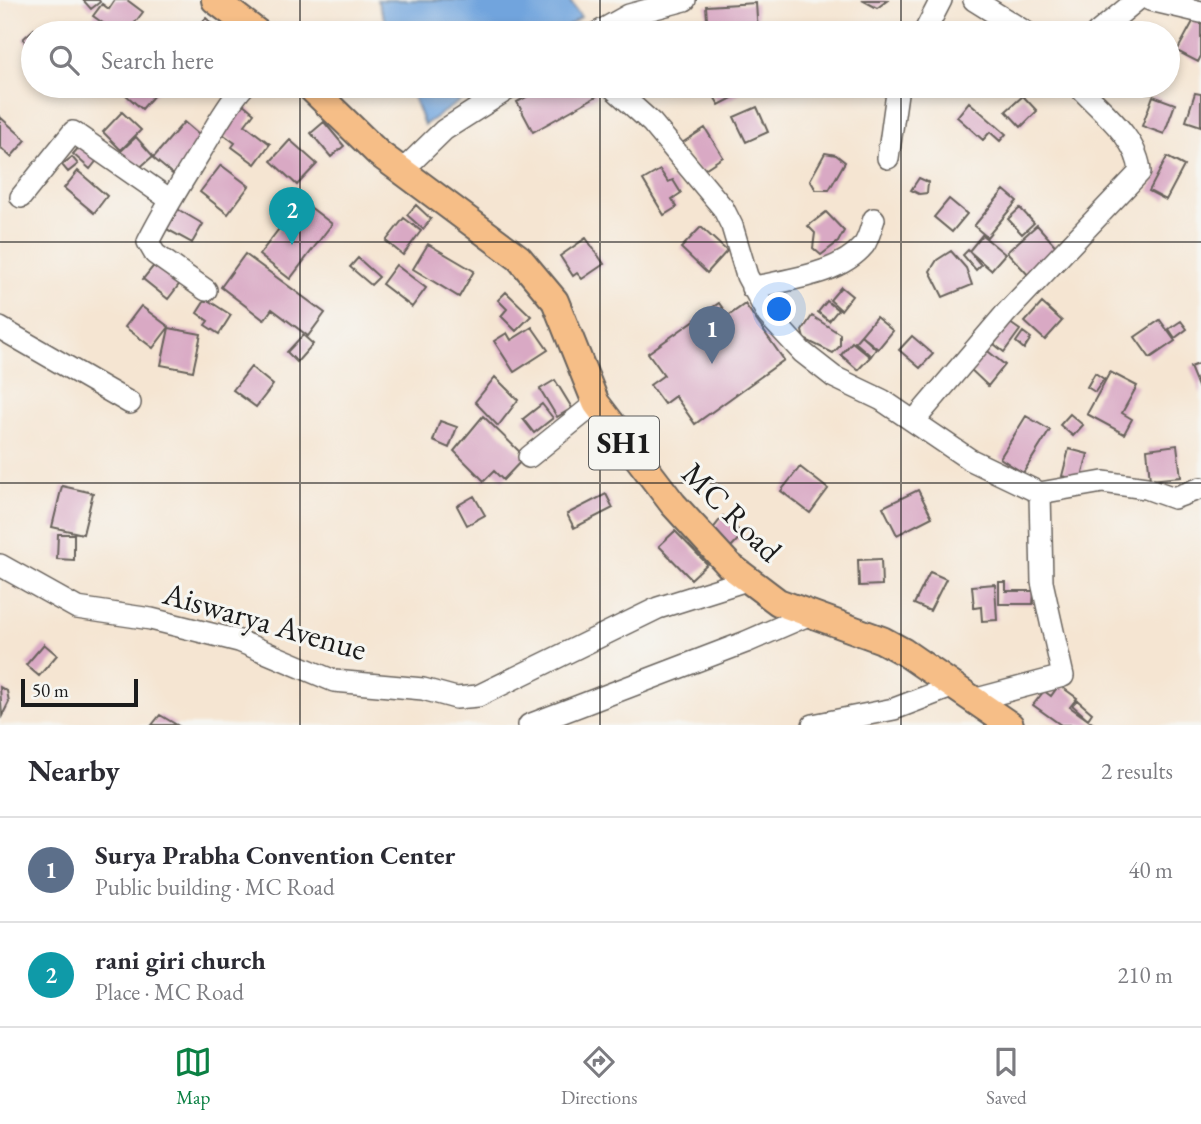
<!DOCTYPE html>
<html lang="en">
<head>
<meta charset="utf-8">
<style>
  body { margin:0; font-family:"EB Garamond",serif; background:#f2f2f3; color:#2b2b33 }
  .scale { position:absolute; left:21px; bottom:18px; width:117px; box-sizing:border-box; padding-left:7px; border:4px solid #1c1c1c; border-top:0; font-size:19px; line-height:24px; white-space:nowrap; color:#1c1c1c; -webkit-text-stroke:5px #f6f6f2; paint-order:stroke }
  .you { position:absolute; left:780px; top:310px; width:24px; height:24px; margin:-18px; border:5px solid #fff; border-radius:50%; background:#1a73e8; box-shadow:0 0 0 10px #1a73e833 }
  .badge { display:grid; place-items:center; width:46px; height:46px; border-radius:50%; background:#0b8043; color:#fff; font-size:23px; font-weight:700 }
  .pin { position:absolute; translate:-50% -58px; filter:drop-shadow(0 2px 4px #0008) }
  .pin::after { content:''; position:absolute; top:37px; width:24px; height:21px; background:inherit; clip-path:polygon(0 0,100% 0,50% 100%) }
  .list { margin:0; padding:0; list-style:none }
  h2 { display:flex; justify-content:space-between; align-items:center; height:91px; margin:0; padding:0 28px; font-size:30px }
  h2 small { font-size:23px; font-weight:400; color:#7c7c81 }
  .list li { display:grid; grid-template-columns:46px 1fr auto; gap:21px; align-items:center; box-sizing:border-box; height:105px; padding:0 28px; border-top:2px solid #e1e1e2 }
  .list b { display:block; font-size:26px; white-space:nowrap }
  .list p { margin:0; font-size:23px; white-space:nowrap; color:#7c7c81 }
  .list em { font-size:23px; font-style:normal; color:#7c7c81 }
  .icon { flex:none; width:38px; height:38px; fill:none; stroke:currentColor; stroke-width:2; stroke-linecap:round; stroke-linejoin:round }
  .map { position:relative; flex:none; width:1201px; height:725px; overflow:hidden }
  .search { position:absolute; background:#fff; box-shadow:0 4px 10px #0003; left:21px; right:21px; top:21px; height:77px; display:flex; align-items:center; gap:18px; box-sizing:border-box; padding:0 24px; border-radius:38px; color:#7c7c81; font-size:26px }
  .sheet { height:301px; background:#fff }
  nav { display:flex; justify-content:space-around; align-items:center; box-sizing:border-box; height:98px; border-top:2px solid #e1e1e2; background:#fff; font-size:19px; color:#7c7c81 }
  nav a { display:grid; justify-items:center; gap:4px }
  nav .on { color:#0b8043 }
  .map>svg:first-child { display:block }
</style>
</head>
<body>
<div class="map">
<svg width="1201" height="725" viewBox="0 0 1201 725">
  <rect width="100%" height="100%" fill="#f6f6f2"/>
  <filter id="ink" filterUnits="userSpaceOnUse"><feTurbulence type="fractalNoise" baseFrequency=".0143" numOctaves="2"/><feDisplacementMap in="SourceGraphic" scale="14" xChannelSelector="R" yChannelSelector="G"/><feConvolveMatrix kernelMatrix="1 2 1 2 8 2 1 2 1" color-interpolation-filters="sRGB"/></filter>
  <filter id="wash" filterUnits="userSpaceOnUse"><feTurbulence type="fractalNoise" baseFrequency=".00686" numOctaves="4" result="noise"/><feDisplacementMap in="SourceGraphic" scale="28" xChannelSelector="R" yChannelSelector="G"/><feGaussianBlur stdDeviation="1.57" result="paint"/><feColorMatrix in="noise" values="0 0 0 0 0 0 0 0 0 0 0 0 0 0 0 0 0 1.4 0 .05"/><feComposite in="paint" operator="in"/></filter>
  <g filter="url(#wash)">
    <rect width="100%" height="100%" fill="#f5e5d2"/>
    <path fill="#71a4dd" stroke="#46607c" stroke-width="2" d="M377,0H569L581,17L558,33H390Z
      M409,86H482L424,125Z"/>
    <g id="blocks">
      <path fill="#d9a9c4" d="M83,0H99L100,2L91,9Z
        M115,0H127L143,12L127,33H117L93,16L102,4L109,9Z
        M862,0H888L877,8Z
        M756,3L758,33H708L706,6Z
        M206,18L221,32L219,33H202L197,28Z
        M1195,18L1201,22V56L1198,62L1177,51Z
        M34,29L38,33H33V51L23,39Z
        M134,86H159L161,87L142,109L126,95Z
        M546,86H591L597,96L533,132L517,102Z
        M708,86H735L740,94L719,105Z
        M1195,93L1201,94V126L1186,121Z
        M1023,96L1037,111L1021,127L1006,111Z
        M1153,96L1175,104L1164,134L1142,126Z
        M969,102L1006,134L1000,141L990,132L983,140L957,117Z
        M242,103L254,113L245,125L270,144L255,164L232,147L235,143L220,132Z
        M757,107L768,132L746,142L734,117Z
        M122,112L141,130L121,150L103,132Z
        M0,117L26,140L11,157L0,147Z
        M184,122L205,140L175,176L153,158Z
        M324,122L344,146L331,157L311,133Z
        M705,128L723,157L700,172L682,143Z
        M136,137L153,156L137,170L120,152Z
        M290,140L317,164L297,185L271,161Z
        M81,145L98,159L90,169L73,154Z
        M825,153L836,155L845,162L829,190H816L810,180Z
        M72,157L78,164L68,172L62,165Z
        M1167,157L1184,166L1166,200L1149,191Z
        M221,165L249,186L228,214L200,192Z
        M660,170L668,182L673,180L681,193L672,199L677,207L664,215L643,180Z
        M78,171L107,196L94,213L64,188Z
        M919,178L928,182L927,193L919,194L911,190Z
        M1004,190L1017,201L987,237L974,226Z
        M949,199L967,214L952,232L934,217Z
        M301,200L332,224L290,279L259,255Z
        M416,205L431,219L423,229L407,215Z
        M174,207L203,224L192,243L163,227Z
        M1020,208L1034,223L1022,234L1008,219Z
        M826,212L844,231L838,242L821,255L813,248L815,233L808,226Z
        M404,218L421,231L403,255L386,241Z
        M1037,225L1060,251L1030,277L1007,252Z
        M701,227L727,251L707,273L681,248Z
        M982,235L1005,254L991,270L969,251Z
        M586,238L604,264L582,279L577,273L573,276L560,256Z
        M428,244L474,271L459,297L413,269Z
        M968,250L981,265L976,270L963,255Z
        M951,251L966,268L972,285L943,297L930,271L937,260Z
        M245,254L325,313L308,336L272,309L264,320L221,287Z
        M358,258L379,277L371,285L350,267Z
        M156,263L181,282L168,299L143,279Z
        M396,265L426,288L412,307L382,284Z
        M841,287L852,296L841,310L830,300Z
        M506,292L531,316L516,331L501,316L507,309L498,300Z
        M206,299L231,315L219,334L205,325L208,321L197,313Z
        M827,301L838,310L829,321L818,312Z
        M719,303L728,316L745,304L784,360L695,424L675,396L664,404L650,385L664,375L648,353Z
        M1042,303L1062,321L1045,340L1025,322Z
        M141,306L169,327L153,348L125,327Z
        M812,316L840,334V346L833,353L804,339L802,331Z
        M876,317L893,331L878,349L861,335Z
        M1160,320L1175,341L1150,358L1135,337Z
        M1181,321L1187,329L1175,338L1169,329Z
        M1010,323L1020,330L1004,352L994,344Z
        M532,327L548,350L514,372L494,341L507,333L511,340Z
        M169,328L201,334L193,371L161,365Z
        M1023,332L1031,338L1024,349L1016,342Z
        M303,335L313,344L297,362L287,352Z
        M861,335L876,349L871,356L855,342Z
        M912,336L933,354L920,368L899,350Z
        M852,342L870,357L858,370L841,355Z
        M984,348L1005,365L988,386L968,367Z
        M1201,363V394L1190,367Z
        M251,367L273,385L256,407L233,390Z
        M1110,372L1137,386L1122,413L1132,419L1124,434L1087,414Z
        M1095,373L1104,379L1095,392L1087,387Z
        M495,377L518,400L498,426L475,402Z
        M555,380L572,408L557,417L540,389Z
        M542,404L553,418L534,433L523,419Z
        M1070,414L1083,425L1073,436L1060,425Z
        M483,416L525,457L503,480L494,471L484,481L454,451Z
        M1026,416L1050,430L1023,473L1000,458Z
        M440,421L457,427L449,448L433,441Z
        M1177,445L1181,477L1150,480L1147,449Z
        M1069,449L1088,454L1081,481L1062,476Z
        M800,467L828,489L810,513L781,491Z
        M62,486L93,493L83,534L52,527Z
        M918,490L932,517L897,535L883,507Z
        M606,494L613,508L574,528L567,514Z
        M474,496L485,515L467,525L457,506Z
        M723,516L743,534L731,547L712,530Z
        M675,531L707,564L691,579L659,546Z
        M58,534H74V560L57,559Z
        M881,559L882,585L859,586L858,560Z
        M930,572L946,579L930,611L914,604Z
        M999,582H1006V591H1034L1033,604H999Z
        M995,584L997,620L982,621L981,607L974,608L972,586Z
        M44,644L57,655L39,676L26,665Z
        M1059,685L1077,698L1070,707L1095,725H1061L1033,705L1044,691L1051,696Z
        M0,687L7,691L9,702L2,716Z
        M1077,700L1092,713L1088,719L1072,705Z
        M160,715L177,725H152Z"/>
    </g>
  </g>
  <g filter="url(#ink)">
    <use href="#blocks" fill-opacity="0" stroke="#68625c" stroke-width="2"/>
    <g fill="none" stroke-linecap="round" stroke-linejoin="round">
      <g stroke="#68625c" stroke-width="24">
        <path id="minor" d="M974,0L1027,33
          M1150,0L1201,12
          M597,33L629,15L685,0
          M924,33L941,0
          M1097,33L1137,0
          M611,86L652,123L723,208L732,226L747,276L768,315L802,352L834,377L882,400L969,459L1040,493L1103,482L1146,488L1174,498L1201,488
          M888,158L898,86
          M402,171L444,130L513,86
          M21,197L73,132L169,199
          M752,288C788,279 839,275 864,245C869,238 871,227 874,219
          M206,290L155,254L148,242C165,208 184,178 204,146C217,125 227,105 244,86
          M0,328L130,403
          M914,421L1006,313L1140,172C1138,138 1100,110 1078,86
          M529,457L596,403
          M0,565L77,608L151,619L239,641L334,681L423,689L456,698L478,696L658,608L750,579
          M973,700L1063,676L1042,582L1040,493
          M529,725L746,642L808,615
          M813,725L894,709L954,686"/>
      </g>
      <g stroke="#68625c" stroke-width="30">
        <path id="major" d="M215,0L258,33
          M309,86L378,153L519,258L555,301L596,403L673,504L729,565L778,602L882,640L904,652L1010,725"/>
      </g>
      <use href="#minor" stroke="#fff" stroke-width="21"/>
      <use href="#major" stroke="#f6be87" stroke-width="26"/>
    </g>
  </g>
  <path fill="none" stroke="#1c1c1c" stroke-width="2" stroke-opacity="0.55" d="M300,0V33M600,0V33M901,0V33M300,86V725M600,86V725M901,86V725M0,242H1201M0,483H1201"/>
  <g text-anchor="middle" stroke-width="6" stroke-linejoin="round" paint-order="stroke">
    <rect fill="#f6f6f2" stroke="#5d5d5c" stroke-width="2" x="589" y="416.5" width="70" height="53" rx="5"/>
    <g font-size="30" font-weight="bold" fill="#1c1c1c">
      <text x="624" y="453">SH1</text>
    </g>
    <g font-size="32" fill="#1c1c1c" stroke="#f6f6f2">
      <text transform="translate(732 512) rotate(45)" y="11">MC Road</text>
      <text transform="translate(265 621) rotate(16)" y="11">Aiswarya Avenue</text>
    </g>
  </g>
</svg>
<div class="scale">50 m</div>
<div class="you"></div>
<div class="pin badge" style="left:712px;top:364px;background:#5c6f8a">1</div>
<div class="pin badge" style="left:292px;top:245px;background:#0f9aa8">2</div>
<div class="search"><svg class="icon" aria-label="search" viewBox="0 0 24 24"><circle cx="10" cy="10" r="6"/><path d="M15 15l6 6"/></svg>Search here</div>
</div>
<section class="sheet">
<h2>Nearby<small>2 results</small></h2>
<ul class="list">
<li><span class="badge" style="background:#5c6f8a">1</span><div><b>Surya Prabha Convention Center</b><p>Public building · MC Road</p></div><em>40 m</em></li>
<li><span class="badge" style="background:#0f9aa8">2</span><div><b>rani giri church</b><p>Place · MC Road</p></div><em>210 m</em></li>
</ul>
</section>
<nav>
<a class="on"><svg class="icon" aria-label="map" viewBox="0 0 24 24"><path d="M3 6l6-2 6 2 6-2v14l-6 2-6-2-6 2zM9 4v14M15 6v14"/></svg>Map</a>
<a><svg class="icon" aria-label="directions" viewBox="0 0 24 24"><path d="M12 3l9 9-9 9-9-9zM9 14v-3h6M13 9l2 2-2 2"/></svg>Directions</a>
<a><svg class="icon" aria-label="saved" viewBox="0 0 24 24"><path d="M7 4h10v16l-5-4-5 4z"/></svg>Saved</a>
</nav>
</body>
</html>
